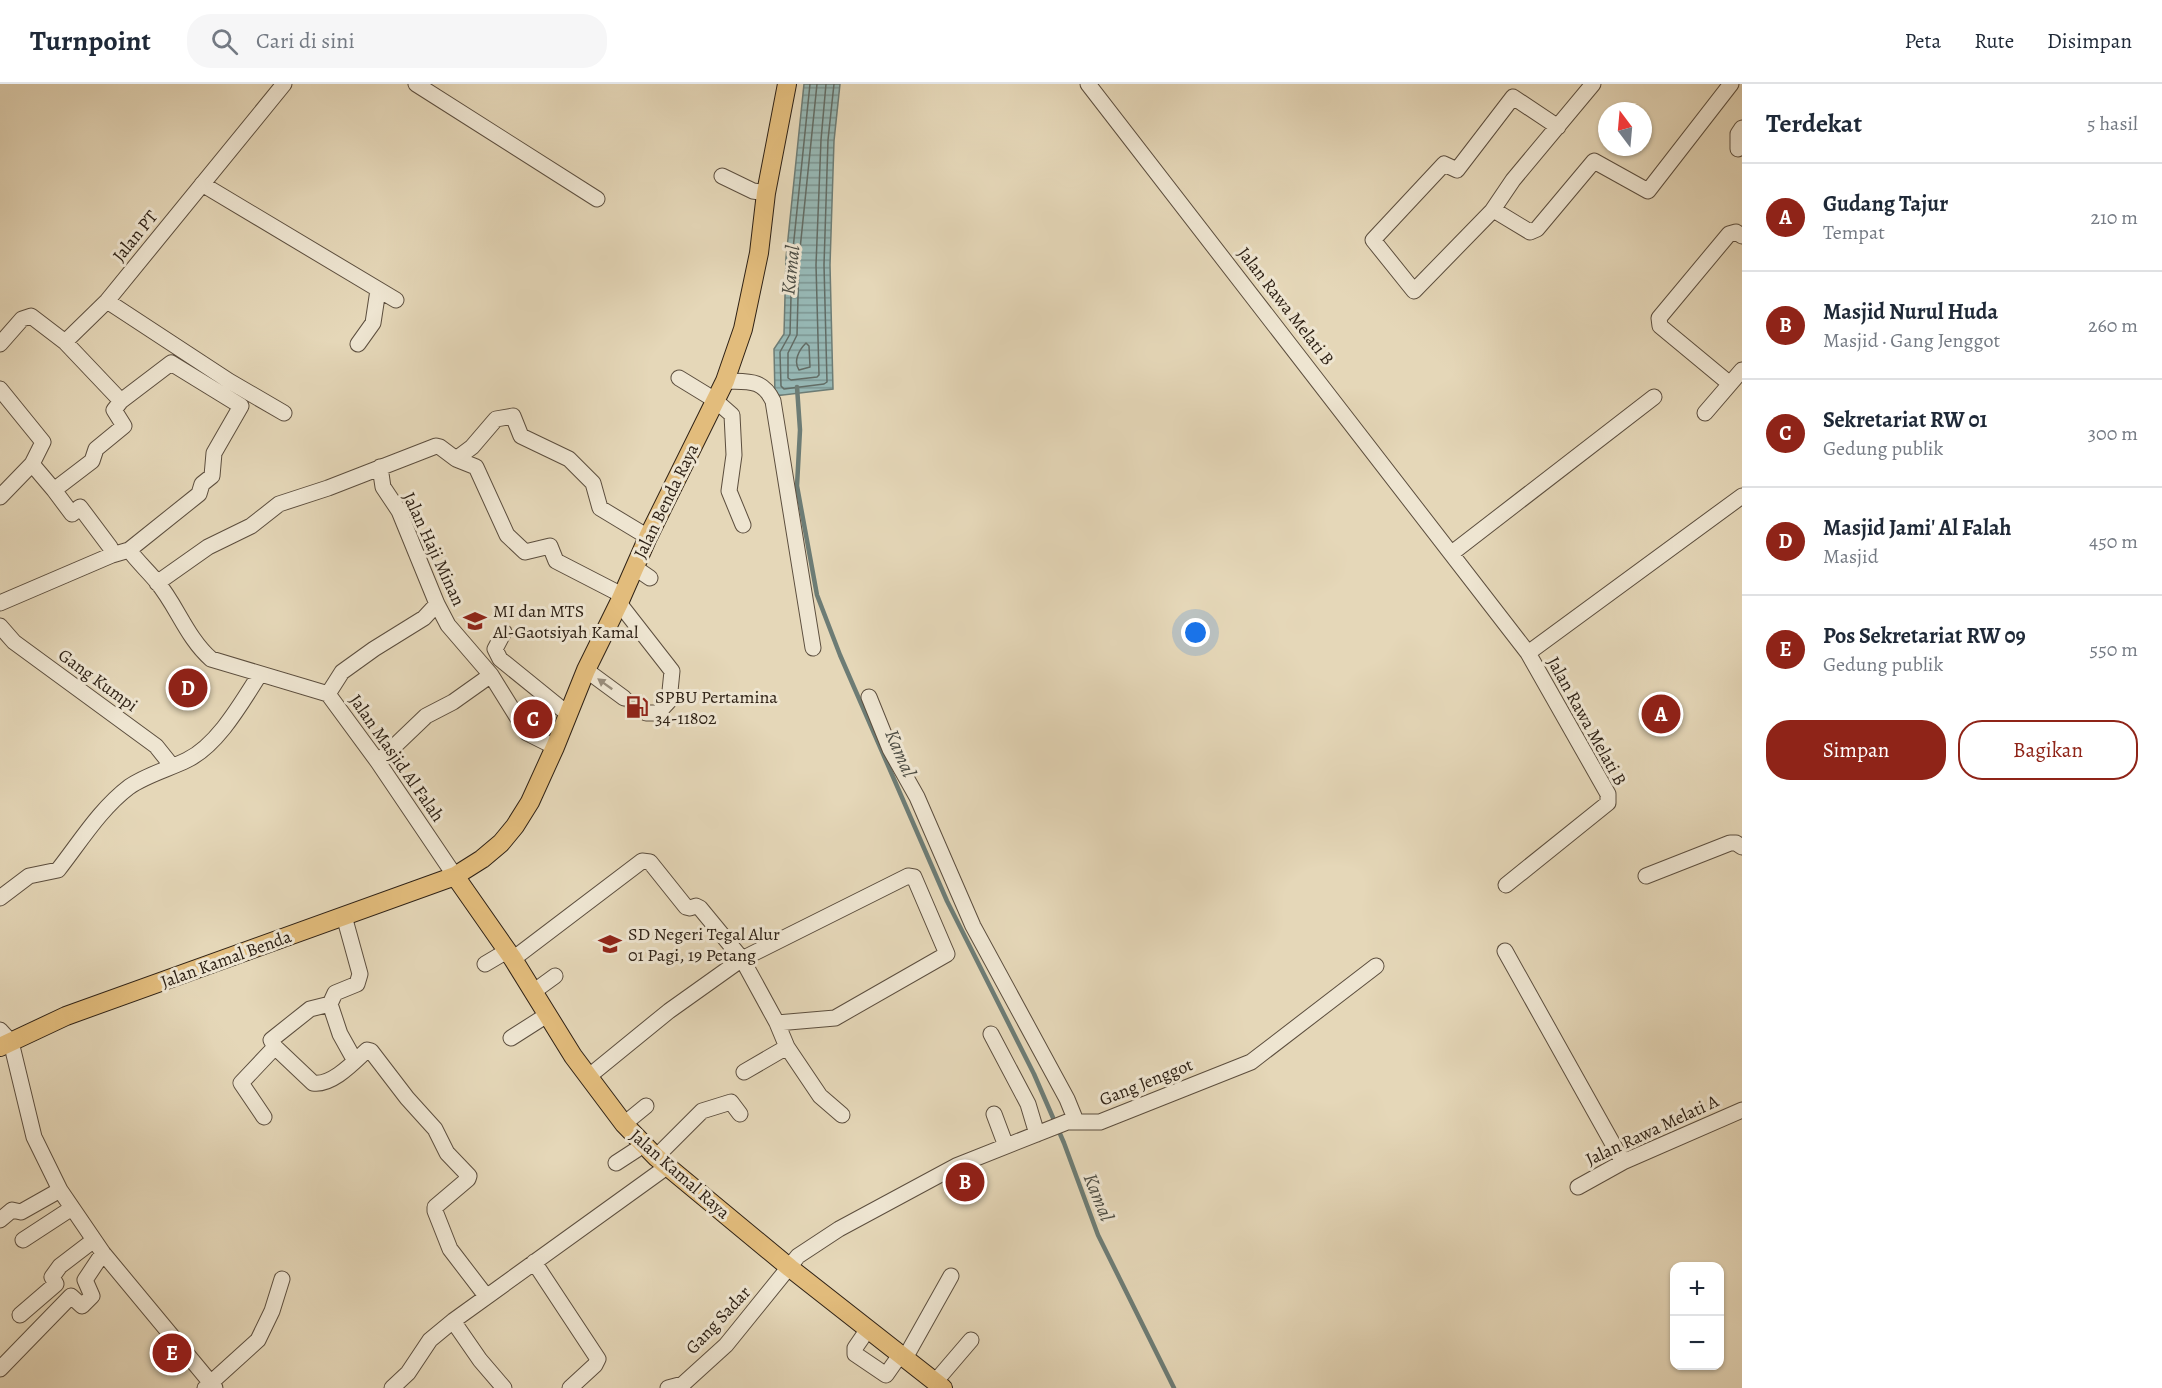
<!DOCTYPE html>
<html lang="id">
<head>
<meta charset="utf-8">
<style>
  body { margin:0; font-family:Alegreya,serif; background:#f6f6f7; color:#1f2937 }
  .controls { position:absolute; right:18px; bottom:18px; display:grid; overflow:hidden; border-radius:12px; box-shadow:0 2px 4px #0004 }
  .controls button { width:54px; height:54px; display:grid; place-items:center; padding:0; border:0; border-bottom:2px solid #e0e1e3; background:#fff; color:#1f2937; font:30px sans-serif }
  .compass { position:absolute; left:1598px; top:18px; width:54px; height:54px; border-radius:50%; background:#fff; box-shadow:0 2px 4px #0004; rotate:344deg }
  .you { position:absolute; left:1196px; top:549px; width:21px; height:21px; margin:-15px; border:4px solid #fff; border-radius:50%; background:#1a73e8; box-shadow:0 0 0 9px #1a73e833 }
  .badge { display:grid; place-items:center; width:39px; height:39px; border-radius:50%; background:#8f2418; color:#fff; font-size:20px; font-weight:700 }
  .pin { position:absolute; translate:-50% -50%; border:3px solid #fff; box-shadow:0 2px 6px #0006 }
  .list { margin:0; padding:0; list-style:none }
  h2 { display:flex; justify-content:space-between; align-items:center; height:78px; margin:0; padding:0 24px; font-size:26px }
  h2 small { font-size:20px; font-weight:400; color:#747a83 }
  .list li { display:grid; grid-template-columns:39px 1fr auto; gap:18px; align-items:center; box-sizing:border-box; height:108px; padding:0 24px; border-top:2px solid #e0e1e3 }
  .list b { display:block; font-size:22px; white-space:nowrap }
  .list p { margin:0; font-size:20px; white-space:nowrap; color:#747a83 }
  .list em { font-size:20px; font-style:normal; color:#747a83 }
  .actions { display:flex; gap:12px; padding:18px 24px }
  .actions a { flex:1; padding:14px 0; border:2px solid #8f2418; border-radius:24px; text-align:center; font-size:21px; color:#8f2418 }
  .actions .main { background:#8f2418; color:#fff }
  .icon { flex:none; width:33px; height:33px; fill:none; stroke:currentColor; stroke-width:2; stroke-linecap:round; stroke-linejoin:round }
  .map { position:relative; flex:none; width:1742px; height:1304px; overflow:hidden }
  header { display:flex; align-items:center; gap:36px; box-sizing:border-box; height:84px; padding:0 30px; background:#fff; border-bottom:2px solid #e0e1e3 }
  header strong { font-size:28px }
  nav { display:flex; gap:33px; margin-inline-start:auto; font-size:21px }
  .search { width:420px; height:54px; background:#f6f6f7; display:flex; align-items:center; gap:15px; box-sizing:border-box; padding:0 21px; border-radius:24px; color:#747a83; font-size:22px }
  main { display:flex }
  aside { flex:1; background:#fff }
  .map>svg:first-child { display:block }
</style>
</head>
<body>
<header>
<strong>Turnpoint</strong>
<div class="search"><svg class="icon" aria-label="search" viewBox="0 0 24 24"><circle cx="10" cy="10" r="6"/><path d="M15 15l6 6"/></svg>Cari di sini</div>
<nav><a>Peta</a><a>Rute</a><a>Disimpan</a></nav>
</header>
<main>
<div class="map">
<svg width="1742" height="1304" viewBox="0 0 1742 1304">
  <defs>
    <pattern id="water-rules" width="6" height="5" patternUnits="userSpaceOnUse" patternTransform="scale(1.5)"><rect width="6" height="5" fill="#97b8b5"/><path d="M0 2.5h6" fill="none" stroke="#7c9592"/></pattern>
  </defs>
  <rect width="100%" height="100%" fill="#e5d7b8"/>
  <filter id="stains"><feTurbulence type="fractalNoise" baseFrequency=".00333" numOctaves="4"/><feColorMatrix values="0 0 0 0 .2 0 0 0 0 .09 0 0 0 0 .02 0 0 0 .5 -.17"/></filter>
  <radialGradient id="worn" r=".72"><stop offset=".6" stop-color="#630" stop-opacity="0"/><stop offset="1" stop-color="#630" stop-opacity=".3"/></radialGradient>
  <path fill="url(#water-rules)" stroke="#6d7c75" stroke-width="1.5" d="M804,0H840L834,57L830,181L833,305L775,312L774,265L784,250L786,174Z"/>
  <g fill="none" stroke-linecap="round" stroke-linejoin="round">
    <path stroke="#626c65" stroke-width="1.5" d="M810,0L792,175L790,250L780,268L781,302L784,305L824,300L827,298L824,181L828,56L834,0
      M817,0L799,175L797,251L788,269V294L791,296L817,293L819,291L816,181L821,56L826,0
      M806,259L809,262L810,283L799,286C793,277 799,266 806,259Z"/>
    <path stroke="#6d7c75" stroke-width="4.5" d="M797,303L800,346L797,402L817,511L840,571L947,817L1034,990L1064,1059L1098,1151L1174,1304"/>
    <path stroke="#c0b397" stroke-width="15" stroke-dasharray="15 8" stroke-linecap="butt" d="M624,614L646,629"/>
    <g stroke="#5c4e3e" stroke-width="17">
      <path id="minor" d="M416,0L597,115
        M1088,0L1528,569L1608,710V719L1506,801
        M1558,43L1513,13L1457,86L1444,80L1373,156L1414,207L1492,127L1497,128L1530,148L1537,145L1594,77L1648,107L1731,0
        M1738,65V50L1742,44
        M722,92L753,107L766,109
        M202,100L396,216
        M1492,127L1513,96L1593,0
        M107,217L229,297L284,329
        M65,258L107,217L284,0
        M0,260L22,235L31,232L65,258L121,317L171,279L241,322L214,369L212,392L202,400L199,410L129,466
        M358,260L373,239L378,206
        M679,294L715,316L732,331L734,371L729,407L743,441
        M725,297C747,298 762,294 773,317L813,564
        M1730,300L1660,242L1659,234L1729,150L1736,148L1742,152
        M0,305L43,358L32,380L0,413
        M1705,329L1742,286
        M456,375L472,363L496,335L513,332L521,352L569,375L593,399L600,424L648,453
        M32,380L54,406
        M380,383L383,403L399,427L437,520L448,541L491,591L527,649L555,663
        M1452,469L1654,313
        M112,471L110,463L80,423L72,430L54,406L92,377L96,365L124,342L114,326L121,317
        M634,483L650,494
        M157,499L208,463L251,442L279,420L328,404L436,362L440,363L456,375L476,383L507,451L525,468L550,462L556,477L622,511
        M0,519L112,471L129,466C138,478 148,487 157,498C177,522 187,554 211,575L328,610L378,678L455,792
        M619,519L672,587L669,617L658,629H646
        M0,542L14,558L156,662L172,682
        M504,548L495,565L500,575L568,630
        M1528,569L1742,412
        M586,586L624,614
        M328,610L342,588L374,565L424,534L437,520
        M869,613L890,665L917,713L973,842L1067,1015L1076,1037
        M378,678L426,632L453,618L491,591
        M1646,792L1730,759H1736L1742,763
        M0,814L29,792L58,786C80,758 100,725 129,703C146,691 169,685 187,676C218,661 242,618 260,590
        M344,832L360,890L357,900L335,909L330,920L340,950L355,977
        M1505,867L1623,1078
        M513,875L642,777L650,778L686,823L690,824L696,822L700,824L742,875L777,939L787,963L820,1012L842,1031
        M485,880L507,867
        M533,908L555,892
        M0,946L11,958L34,1053L60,1106L103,1169L215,1304
        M991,950L1028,1020L1037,1050
        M511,954L547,931
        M275,963L313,999C332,1002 354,978 367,966L371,967L407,1014L435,1045L447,1069L469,1092L468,1095L435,1123V1127L450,1165L486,1212
        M744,988L787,963
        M588,993L669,927L742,875L908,792L914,793L947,870L835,934L777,939
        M994,1030L1006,1062
        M264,1033L241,999L275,963L271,956L310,925L330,920
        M624,1040L646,1022
        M656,1073L702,1027L731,1018L740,1030
        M616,1079L636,1066L642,1059
        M1578,1103L1623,1078L1742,1026
        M0,1136L12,1126L21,1128L60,1106
        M23,1156L72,1124
        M534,1178L598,1275L595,1281L570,1304
        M20,1231L56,1200L52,1193L60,1182L94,1156
        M453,1237L480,1276L504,1304
        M868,1245L855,1264V1270L886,1291L900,1271
        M905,1274L951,1192
        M0,1285L71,1212L82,1222L92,1212L85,1196L103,1169
        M935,1298L971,1256
        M205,1304L258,1256L272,1227L282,1195
        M392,1304L408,1289L430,1256L453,1237L668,1082
        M668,1304L683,1300L726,1261L798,1172L839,1145L956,1082L1067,1038H1100L1251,978L1376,882"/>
    </g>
    <g stroke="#2e2115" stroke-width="20">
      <path id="major" d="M455,792L513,875L573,972L624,1040L656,1073L790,1184L943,1304
        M0,963L66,932L455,792L482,775L501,759L515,742L530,718L555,663L586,586L619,519L648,453L725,297L743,245L759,169L766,109L787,0"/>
    </g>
    <use href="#minor" stroke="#eee5d1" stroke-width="15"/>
    <use href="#major" stroke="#e2bc7c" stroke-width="18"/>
  </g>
  <defs><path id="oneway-solid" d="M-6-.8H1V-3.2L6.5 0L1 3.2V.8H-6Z" transform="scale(1.5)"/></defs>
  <use fill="#988d7c" href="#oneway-solid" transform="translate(605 600) rotate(-144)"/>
  <defs>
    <g id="school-bare" transform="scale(1.8)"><path d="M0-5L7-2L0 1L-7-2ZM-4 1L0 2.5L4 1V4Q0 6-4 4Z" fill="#8f2418" stroke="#eee5d1" stroke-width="2.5" paint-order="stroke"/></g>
    <g id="fuel-bare" transform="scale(1.8)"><path d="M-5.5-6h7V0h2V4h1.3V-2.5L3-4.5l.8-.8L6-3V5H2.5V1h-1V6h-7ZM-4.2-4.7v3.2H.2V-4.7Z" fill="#8f2418" stroke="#eee5d1" stroke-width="2.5" paint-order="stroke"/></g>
  </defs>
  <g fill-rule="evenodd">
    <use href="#school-bare" x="475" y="537"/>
    <use href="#fuel-bare" x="637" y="623"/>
    <use href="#school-bare" x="610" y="860"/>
  </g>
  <g text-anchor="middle" stroke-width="6" stroke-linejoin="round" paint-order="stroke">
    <g font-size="18" fill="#2e2115" stroke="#eee5d1">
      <text transform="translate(135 152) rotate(-51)" y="6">Jalan PT</text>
      <text transform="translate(1286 222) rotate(52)" y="6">Jalan Rawa Melati B</text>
      <text transform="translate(666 417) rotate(-64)" y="6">Jalan Benda Raya</text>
      <text transform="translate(434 465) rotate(65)" y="6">Jalan Haji Minan</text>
      <text transform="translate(98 596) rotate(36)" y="6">Gang Kumpi</text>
      <text transform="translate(1587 637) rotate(61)" y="6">Jalan Rawa Melati B</text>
      <text transform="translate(397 674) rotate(55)" y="6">Jalan Masjid Al Falah</text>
      <text transform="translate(226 875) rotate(-20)" y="6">Jalan Kamal Benda</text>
      <text transform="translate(1146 998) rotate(-22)" y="6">Gang Jenggot</text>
      <text transform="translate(1652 1046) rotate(-25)" y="6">Jalan Rawa Melati A</text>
      <text transform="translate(680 1090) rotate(41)" y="6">Jalan Kamal Raya</text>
      <text transform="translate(718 1236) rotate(-47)" y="6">Gang Sadar</text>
    </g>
    <g font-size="18" fill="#2e2115" stroke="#eee5d1" text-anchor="start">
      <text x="493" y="533">MI dan MTS<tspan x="493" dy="21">Al-Gaotsiyah Kamal</tspan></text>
      <text x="655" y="619">SPBU Pertamina<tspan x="655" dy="21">34-11802</tspan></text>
      <text x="628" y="856">SD Negeri Tegal Alur<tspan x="628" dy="21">01 Pagi, 19 Petang</tspan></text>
    </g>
    <g font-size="20" font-style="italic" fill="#4e4e45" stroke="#eee5d1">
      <text transform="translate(790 186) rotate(-84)" y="7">Kamal</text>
      <text transform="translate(901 669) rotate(67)" y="7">Kamal</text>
      <text transform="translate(1099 1113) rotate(68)" y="7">Kamal</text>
    </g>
  </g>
  <rect width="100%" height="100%" filter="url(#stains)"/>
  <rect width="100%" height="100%" fill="url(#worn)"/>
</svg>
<div class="controls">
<button>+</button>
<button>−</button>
</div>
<svg class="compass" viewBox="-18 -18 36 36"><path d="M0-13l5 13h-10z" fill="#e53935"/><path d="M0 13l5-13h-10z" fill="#747a83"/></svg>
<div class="you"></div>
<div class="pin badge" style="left:1661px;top:630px">A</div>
<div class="pin badge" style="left:965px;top:1098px">B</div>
<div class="pin badge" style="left:533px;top:635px">C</div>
<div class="pin badge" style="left:188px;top:604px">D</div>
<div class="pin badge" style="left:172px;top:1269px">E</div>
</div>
<aside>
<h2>Terdekat<small>5 hasil</small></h2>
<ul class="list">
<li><span class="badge">A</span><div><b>Gudang Tajur</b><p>Tempat</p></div><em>210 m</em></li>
<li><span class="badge">B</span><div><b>Masjid Nurul Huda</b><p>Masjid · Gang Jenggot</p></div><em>260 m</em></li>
<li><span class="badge">C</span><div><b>Sekretariat RW 01</b><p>Gedung publik</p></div><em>300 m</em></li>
<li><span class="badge">D</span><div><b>Masjid Jami' Al Falah</b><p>Masjid</p></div><em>450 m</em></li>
<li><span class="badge">E</span><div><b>Pos Sekretariat RW 09</b><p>Gedung publik</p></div><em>550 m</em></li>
</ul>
<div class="actions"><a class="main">Simpan</a><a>Bagikan</a></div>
</aside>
</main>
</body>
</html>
